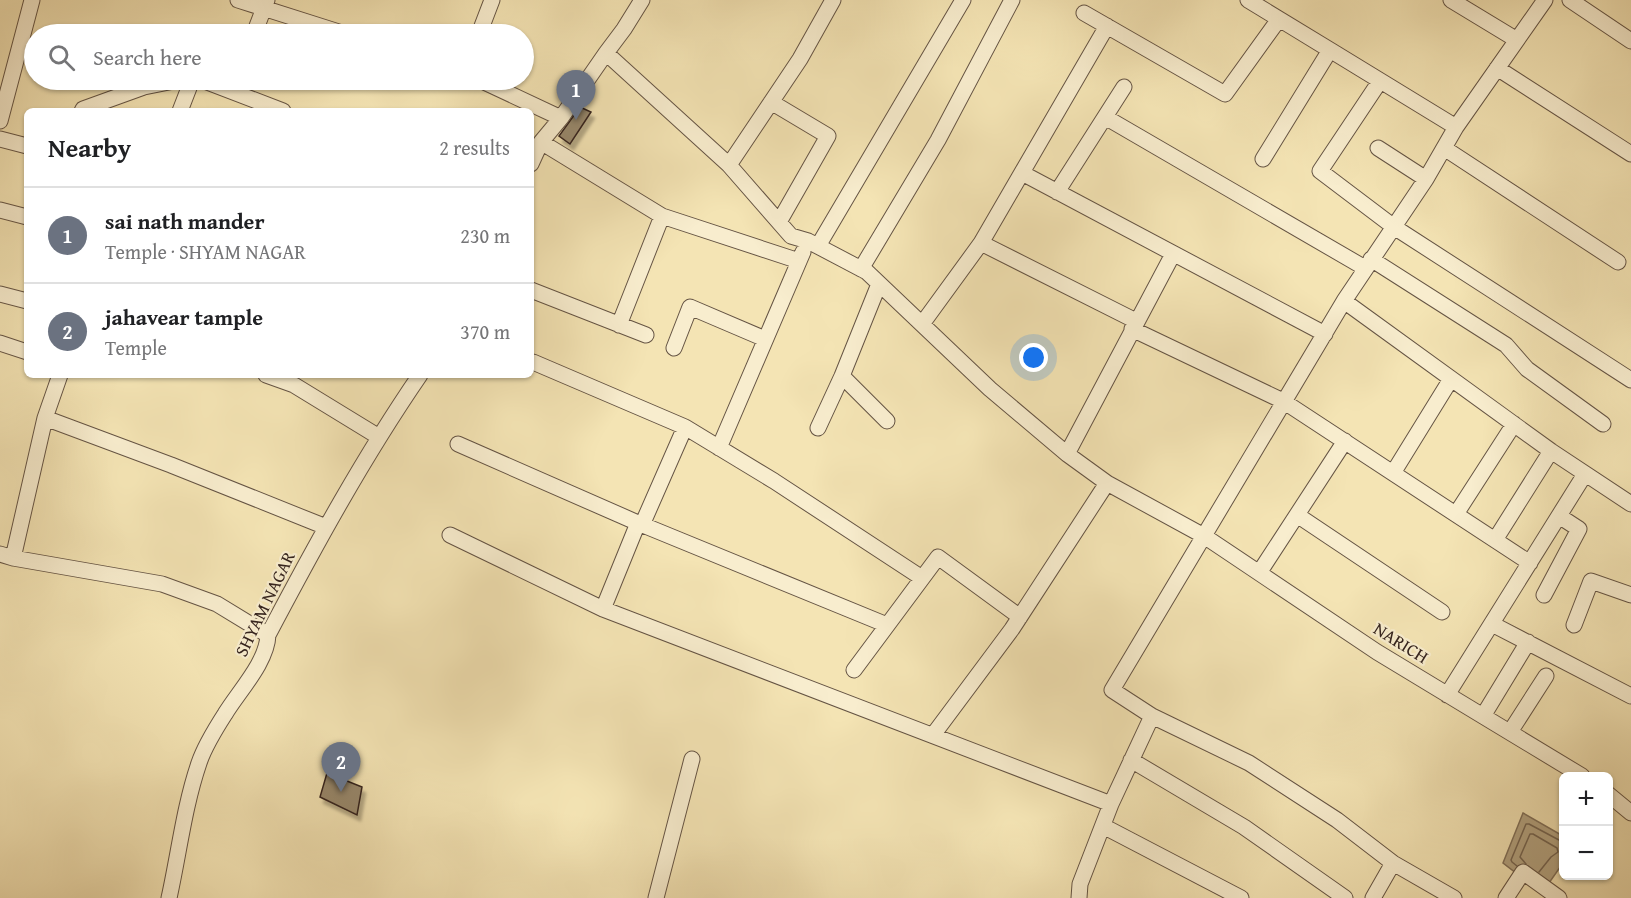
<!DOCTYPE html>
<html lang="en">
<head>
<meta charset="utf-8">
<style>
  body { margin:0; font-family:"Gentium Book Plus",serif; background:#f6f6f6; color:#202124 }
  .controls { position:absolute; right:18px; bottom:18px; display:grid; overflow:hidden; border-radius:9px; box-shadow:0 2px 4px #0004 }
  .controls button { width:54px; height:54px; display:grid; place-items:center; padding:0; border:0; border-bottom:2px solid #e0e0e0; background:#fff; color:#202124; font:30px sans-serif }
  .you { position:absolute; left:1034px; top:358px; width:21px; height:21px; margin:-15px; border:4px solid #fff; border-radius:50%; background:#1a73e8; box-shadow:0 0 0 9px #1a73e833 }
  .badge { display:grid; place-items:center; width:39px; height:39px; border-radius:50%; background:#8f2418; color:#fff; font-size:20px; font-weight:700 }
  .pin { position:absolute; translate:-50% -50px; filter:drop-shadow(0 2px 3px #0008) }
  .pin::after { content:''; position:absolute; top:32px; width:21px; height:18px; background:inherit; clip-path:polygon(0 0,100% 0,50% 100%) }
  .list { margin:0; padding:0; list-style:none }
  h2 { display:flex; justify-content:space-between; align-items:center; height:78px; margin:0; padding:0 24px; font-size:26px }
  h2 small { font-size:20px; font-weight:400; color:#757577 }
  .list li { display:grid; grid-template-columns:39px 1fr auto; gap:18px; align-items:center; box-sizing:border-box; height:96px; padding:0 24px; border-top:2px solid #e0e0e0 }
  .list b { display:block; font-size:22px; white-space:nowrap }
  .list p { margin:0; font-size:20px; white-space:nowrap; color:#757577 }
  .list em { font-size:20px; font-style:normal; color:#757577 }
  .icon { flex:none; width:33px; height:33px; fill:none; stroke:currentColor; stroke-width:2; stroke-linecap:round; stroke-linejoin:round }
  .map { position:relative; flex:none; width:1631px; height:898px; overflow:hidden }
  .search { position:absolute; background:#fff; box-shadow:0 2px 4px #0004; left:24px; top:24px; width:510px; height:66px; display:flex; align-items:center; gap:15px; box-sizing:border-box; padding:0 21px; border-radius:33px; color:#757577; font-size:22px }
  .panel { position:absolute; background:#fff; box-shadow:0 2px 4px #0004; left:24px; top:108px; width:510px; height:270px; border-radius:9px }
  .map>svg:first-child { display:block }
</style>
</head>
<body>
<div class="map">
<svg width="1631" height="898" viewBox="0 0 1631 898">
  <defs>
    <filter id="shadow"><feDropShadow dx="3.5" dy="6" stdDeviation="1.5" flood-color="#0004"/></filter>
  </defs>
  <rect width="100%" height="100%" fill="#f4e4b4"/>
  <filter id="stains"><feTurbulence type="fractalNoise" baseFrequency=".00333" numOctaves="4"/><feColorMatrix values="0 0 0 0 .2 0 0 0 0 .09 0 0 0 0 .02 0 0 0 .5 -.17"/></filter>
  <radialGradient id="worn" r=".72"><stop offset=".6" stop-color="#630" stop-opacity="0"/><stop offset="1" stop-color="#630" stop-opacity=".3"/></radialGradient>
  <path fill="#b3a381" stroke="#817059" stroke-width="1.5" d="M1523,813L1563,836V863L1542,893L1503,863Z"/>
  <g fill="none" stroke-linecap="round" stroke-linejoin="round">
    <path stroke="#746450" stroke-width="1.5" d="M1526,864L1520,857L1530,834H1533L1557,848L1558,852L1551,857L1539,872
      M1517,866L1512,862L1511,860L1526,824H1529L1559,840L1564,841"/>
  </g>
  <path fill="#98886c" stroke="#35241e" stroke-width="1.5" filter="url(#shadow)" d="M580,107L591,112L570,144L559,136Z
    M327,773L362,787L357,815L320,797Z"/>
  <g fill="none" stroke-linecap="round" stroke-linejoin="round">
    <g stroke="#655444" stroke-width="17">
      <path id="minor" d="M238,0L345,34
        M833,0L800,59L729,165L791,236L808,241L867,272L990,389L1067,454L1107,483L1204,536L1377,652L1582,776
        M1248,0L1330,50
        M1451,0L1517,40
        M1570,0L1631,41
        M1084,13L1225,94L1279,19
        M254,34L267,0
        M479,34L492,0
        M606,53L729,165
        M1497,68L1631,154
        M202,80L283,111
        M480,80L561,118
        M1380,81L1320,171L1394,227L1631,380
        M771,102L828,136L779,222
        M82,111L83,109L144,87L179,80
        M180,111L192,80
        M1105,117L1365,268
        M0,121L32,0
        M0,139L27,146
        M541,142L662,216L799,261
        M1378,148L1426,179
        M1444,148L1618,262
        M1263,159L1330,50L1456,127
        M531,164L541,142L561,118L606,53L624,29L642,0
        M1022,173L1325,334
        M1057,192L1124,87
        M0,210L27,217
        M981,243L1136,321
        M818,246L963,0
        M1371,259L1506,345L1527,369L1603,424
        M861,269L938,140L1012,0
        M531,290L646,335
        M0,294L27,301
        M1344,301L1551,451L1631,504
        M922,324L981,243L1107,26
        M619,325L662,216
        M1132,329L1283,401L1530,563
        M0,343L27,352
        M674,348L690,307L765,339
        M533,362L685,427
        M266,375L294,385L379,437
        M842,376L879,284
        M45,418L171,465L326,527
        M818,428L842,376L887,421
        M458,444L638,523
        M719,448L803,252
        M1067,454L1173,254
        M1393,473L1451,379
        M1456,514L1514,424
        M1297,515L1442,612
        M642,525L685,427L774,481L922,578
        M450,535L603,609L1111,804
        M1495,540L1551,451
        M0,554L13,558L162,584L217,604L268,635
        M13,558L45,418L60,375
        M1259,573L1345,441
        M1544,595L1579,529L1559,516
        M603,609L638,523L887,625
        M1492,624L1631,696
        M1574,625L1591,581L1631,595
        M854,670L938,557L1020,617
        M1447,695L1585,474
        M1483,716L1528,642
        M1510,732L1546,676
        M933,735L1012,629L1107,483
        M1131,760L1244,827L1345,898
        M1608,794L1631,813
        M1103,826L1241,898
        M169,898C179,853 184,807 199,763C204,748 216,728 225,714C239,691 267,662 268,635C315,546 363,458 420,375
        M656,898L692,759
        M1079,898L1080,884L1111,804L1152,716
        M1373,898L1393,863
        M1454,898L1393,863L1337,820L1249,763L1152,716L1112,690L1344,301L1426,179L1456,127L1545,0
        M1506,898L1523,872L1559,898"/>
    </g>
    <use href="#minor" stroke="#f8edce" stroke-width="15"/>
  </g>
  <g text-anchor="middle" stroke-width="4.5" stroke-linejoin="round" paint-order="stroke">
    <g font-size="18" fill="#35241e" stroke="#f8edce">
      <text transform="translate(265 604) rotate(-64)" y="6">SHYAM NAGAR</text>
      <text transform="translate(1401 643) rotate(32)" y="6">NARICH</text>
    </g>
  </g>
  <rect width="100%" height="100%" filter="url(#stains)"/>
  <rect width="100%" height="100%" fill="url(#worn)"/>
</svg>
<div class="controls">
<button>+</button>
<button>−</button>
</div>
<div class="you"></div>
<div class="pin badge" style="left:576px;top:120px;background:#6b7280">1</div>
<div class="pin badge" style="left:341px;top:792px;background:#6b7280">2</div>
<div class="search"><svg class="icon" aria-label="search" viewBox="0 0 24 24"><circle cx="10" cy="10" r="6"/><path d="M15 15l6 6"/></svg>Search here</div>
<section class="panel">
<h2>Nearby<small>2 results</small></h2>
<ul class="list">
<li><span class="badge" style="background:#6b7280">1</span><div><b>sai nath mander</b><p>Temple · SHYAM NAGAR</p></div><em>230 m</em></li>
<li><span class="badge" style="background:#6b7280">2</span><div><b>jahavear tample</b><p>Temple</p></div><em>370 m</em></li>
</ul>
</section>
</div>
</body>
</html>
